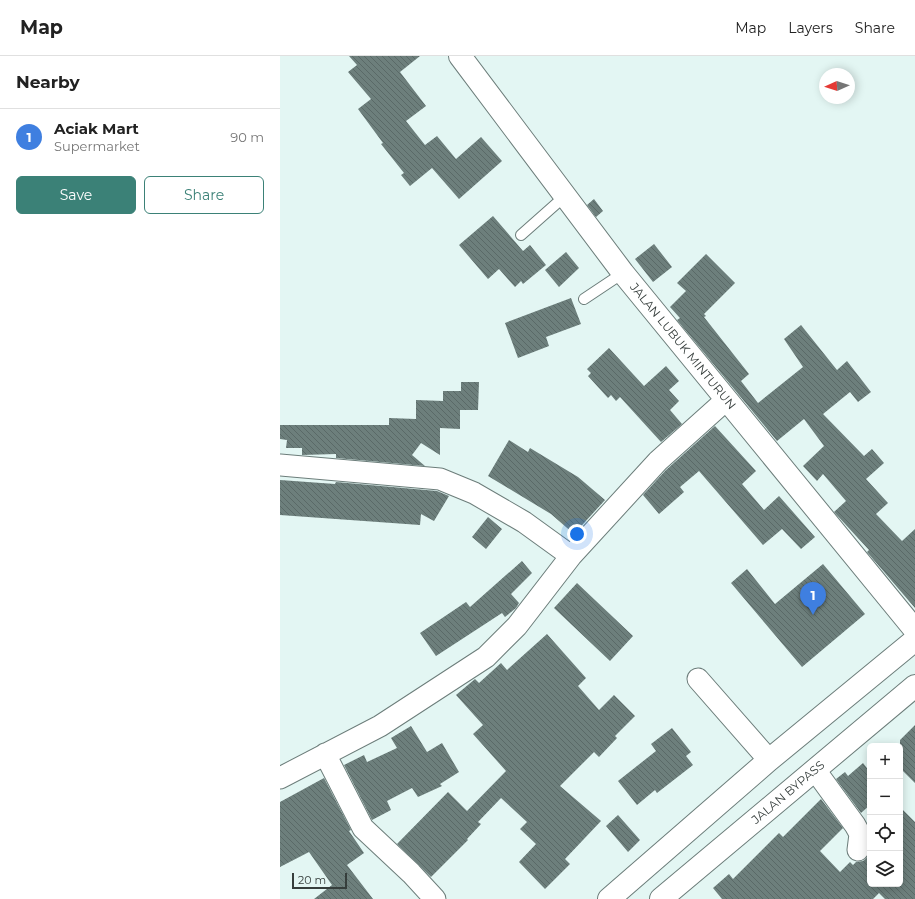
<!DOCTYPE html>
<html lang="en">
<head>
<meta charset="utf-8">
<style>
  body { margin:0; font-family:Montserrat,sans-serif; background:#f2f2f2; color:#222 }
  .controls { position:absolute; right:12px; bottom:12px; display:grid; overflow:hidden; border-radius:6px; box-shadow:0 2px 10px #0003 }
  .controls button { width:36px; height:36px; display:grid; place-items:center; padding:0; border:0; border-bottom:1px solid #e0e0e0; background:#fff; color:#222; font:20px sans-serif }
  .compass { position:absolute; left:539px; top:12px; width:36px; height:36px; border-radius:50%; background:#fff; box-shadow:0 2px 10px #0003; rotate:267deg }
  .scale { position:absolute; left:12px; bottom:10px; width:55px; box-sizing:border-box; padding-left:4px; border:2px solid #363e3c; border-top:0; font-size:11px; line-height:14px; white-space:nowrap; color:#363e3c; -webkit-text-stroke:3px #e3f6f3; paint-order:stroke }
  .you { position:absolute; left:297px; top:478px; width:14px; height:14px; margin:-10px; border:3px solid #fff; border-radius:50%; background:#1a73e8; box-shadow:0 0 0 6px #1a73e833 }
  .badge { display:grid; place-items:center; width:26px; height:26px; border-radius:50%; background:#3b8177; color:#fff; font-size:13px; font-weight:700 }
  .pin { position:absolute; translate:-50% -33px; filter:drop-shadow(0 1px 2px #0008) }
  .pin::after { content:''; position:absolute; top:21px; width:14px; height:12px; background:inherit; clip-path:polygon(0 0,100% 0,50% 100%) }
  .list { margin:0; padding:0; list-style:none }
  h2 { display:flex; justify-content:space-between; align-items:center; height:52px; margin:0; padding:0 16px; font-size:17px }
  h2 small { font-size:13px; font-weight:400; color:#767676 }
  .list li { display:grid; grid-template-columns:26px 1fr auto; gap:12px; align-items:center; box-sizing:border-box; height:56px; padding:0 16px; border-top:1px solid #e0e0e0 }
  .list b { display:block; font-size:15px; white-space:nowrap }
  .list p { margin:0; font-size:13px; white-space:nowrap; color:#767676 }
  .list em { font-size:13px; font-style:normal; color:#767676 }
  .actions { display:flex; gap:8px; padding:12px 16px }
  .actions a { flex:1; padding:9px 0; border:1px solid #3b8177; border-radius:6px; text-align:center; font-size:14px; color:#3b8177 }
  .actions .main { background:#3b8177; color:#fff }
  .icon { flex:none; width:22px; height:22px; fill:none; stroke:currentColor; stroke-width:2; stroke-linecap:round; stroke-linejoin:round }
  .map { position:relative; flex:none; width:635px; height:843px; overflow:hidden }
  header { display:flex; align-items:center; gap:24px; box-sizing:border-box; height:56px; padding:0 20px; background:#fff; border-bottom:1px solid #e0e0e0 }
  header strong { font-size:19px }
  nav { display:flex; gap:22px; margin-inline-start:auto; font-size:14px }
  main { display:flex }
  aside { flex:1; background:#fff }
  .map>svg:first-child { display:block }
</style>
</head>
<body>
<header>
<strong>Map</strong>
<nav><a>Map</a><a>Layers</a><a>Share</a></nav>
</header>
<main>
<aside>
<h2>Nearby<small></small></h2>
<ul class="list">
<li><span class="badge" style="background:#3f7fe0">1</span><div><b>Aciak Mart</b><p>Supermarket</p></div><em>90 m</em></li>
</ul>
<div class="actions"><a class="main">Save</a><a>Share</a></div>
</aside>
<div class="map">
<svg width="635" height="843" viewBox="0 0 635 843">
  <defs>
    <pattern id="building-back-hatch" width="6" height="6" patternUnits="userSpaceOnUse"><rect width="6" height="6" fill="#6d7f7c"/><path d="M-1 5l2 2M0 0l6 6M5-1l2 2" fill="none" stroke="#5a6967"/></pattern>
  </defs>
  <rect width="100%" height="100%" fill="#e3f6f3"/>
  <path fill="url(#building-back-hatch)" d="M69,0H140L120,16L146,50L126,65L145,89L157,80L176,103L201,81L222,105L179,143L152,112L130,130L121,119L124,117L101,88L103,87L78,53L91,43L68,16L77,9Z
    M314,143L323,155L316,161L307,149Z
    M213,160L243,195L250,189L266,209L243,228L241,225L235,231L219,213L208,223L179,189Z
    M374,188L392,211L373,226L355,203Z
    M286,196L299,212L279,231L265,214Z
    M426,198L455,227L424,258L426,260L424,261L469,318L461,325L478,347L523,311L504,283L521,269L557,314L567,305L591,336L578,346L570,336L543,358L584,400L592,393L604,407L586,423L608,447L596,458L622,485L635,473V552L587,496L589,494L554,456L566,445L543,418L537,425L523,410L544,390L524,363L497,385L397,264L400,262L390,251L406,235L397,227Z
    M291,242L301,268L266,281L269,290L238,302L225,267Z
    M329,292L364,330L386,310L399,325L389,334L399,345L390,354L402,368L381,386L340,341L336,345L331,339L328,342L308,320L311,317L307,313Z
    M181,326H199L198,354H180V373L160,372V399L141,387L132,399L145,410L56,402V398L22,399V392H6L7,384L0,383V369H109V362L136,363V344L163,345V335H181Z
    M435,370L476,415L462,428L484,454L499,440L535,481L521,493L502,473L483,489L419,415L400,431L404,436L379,458L363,439L386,414Z
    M229,384L248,396L250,392L298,421L325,444L294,478L271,458L208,420Z
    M0,424L55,428L56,426L157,435L169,440L154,465L141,458L140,469L0,459Z
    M208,461L222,473L206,493L192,481Z
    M242,505L252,517L231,538L239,547L236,552L225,561L222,557L156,600L140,577L186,546L190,551Z
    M543,508L585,558L522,611L451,527L467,513L495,548Z
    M297,527L353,580L330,605L274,552Z
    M267,578L306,622L298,630L319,654L334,639L355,660L335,680L337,682L319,701L314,696L280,730L321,765L285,803L290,808L265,833L239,806L256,788L240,773L247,766L221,742L198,766L201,768L187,783L188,784L151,821L117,788L168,736L187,755L226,715L193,678L203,669L176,639L195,623L199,627L221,607L227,614Z
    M635,669V727L620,712V684Z
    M131,670L147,696L162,687L179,716L160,728L162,730L138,741L132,732L107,745L111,754L92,764L64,709L84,699L87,706L117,692L111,682Z
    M392,672L411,696L406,700L413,709L377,737L375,734L357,749L338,725L376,695L371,688Z
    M583,707L590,716V749L581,757L556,723L565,716L568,720Z
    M44,722L71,774L69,775L84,797L67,809L93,843H34L52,829L29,796L0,811V746Z
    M541,743L563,772L540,795L560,816L570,806L573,809L576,806L583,805L588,801L590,795V828H620V751L635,766V843H605L599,837L593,843H442L433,832L449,818L453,823L499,777L503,781Z
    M338,759L360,784L348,796L326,770Z"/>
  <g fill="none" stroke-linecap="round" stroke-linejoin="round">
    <g stroke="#6c7d7a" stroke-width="12">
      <path id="lane" d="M241,179L285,140
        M304,243L343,217"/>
    </g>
    <g stroke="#6c7d7a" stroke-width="23">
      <path id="street" d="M0,409L160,423L194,437L244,466L291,500
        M418,623L489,704
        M45,698L83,772L131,817L155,843
        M535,714L575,769L580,778L578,794
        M0,722L100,670L206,601L237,570L291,500L378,405L446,344"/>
    </g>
    <g stroke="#6c7d7a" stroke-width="24">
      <g id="secondary">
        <path id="s1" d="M180,0L343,217L635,574"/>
      </g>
    </g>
    <g stroke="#6c7d7a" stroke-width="24">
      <g id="highway">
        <path d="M329,843L489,704L635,584"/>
        <path id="s2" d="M381,843L635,630"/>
      </g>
    </g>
    <use href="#lane" stroke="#fff" stroke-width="10"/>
    <use href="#street" stroke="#fff" stroke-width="21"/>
    <use href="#secondary" stroke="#fff" stroke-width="22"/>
    <use href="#highway" stroke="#fff" stroke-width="22"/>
  </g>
  <g text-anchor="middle" stroke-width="4" stroke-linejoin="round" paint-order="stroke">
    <g font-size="12" fill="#363e3c" stroke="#e3f6f3">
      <text dy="4" stroke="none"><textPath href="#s1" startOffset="366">JALAN LUBUK MINTURUN</textPath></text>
      <text dy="4" stroke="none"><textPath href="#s2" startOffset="166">JALAN BYPASS</textPath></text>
    </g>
  </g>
</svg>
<div class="controls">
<button>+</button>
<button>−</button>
<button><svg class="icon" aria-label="locate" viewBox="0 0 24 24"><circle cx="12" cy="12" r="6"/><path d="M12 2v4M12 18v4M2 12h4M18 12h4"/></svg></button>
<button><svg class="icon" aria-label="layers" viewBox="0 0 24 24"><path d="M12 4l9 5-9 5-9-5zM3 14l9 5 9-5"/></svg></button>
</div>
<svg class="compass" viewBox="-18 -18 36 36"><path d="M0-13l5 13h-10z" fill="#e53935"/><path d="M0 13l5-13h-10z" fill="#767676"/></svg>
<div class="scale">20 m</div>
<div class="you"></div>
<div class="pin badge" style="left:533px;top:559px;background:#3f7fe0">1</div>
</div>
</main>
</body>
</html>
